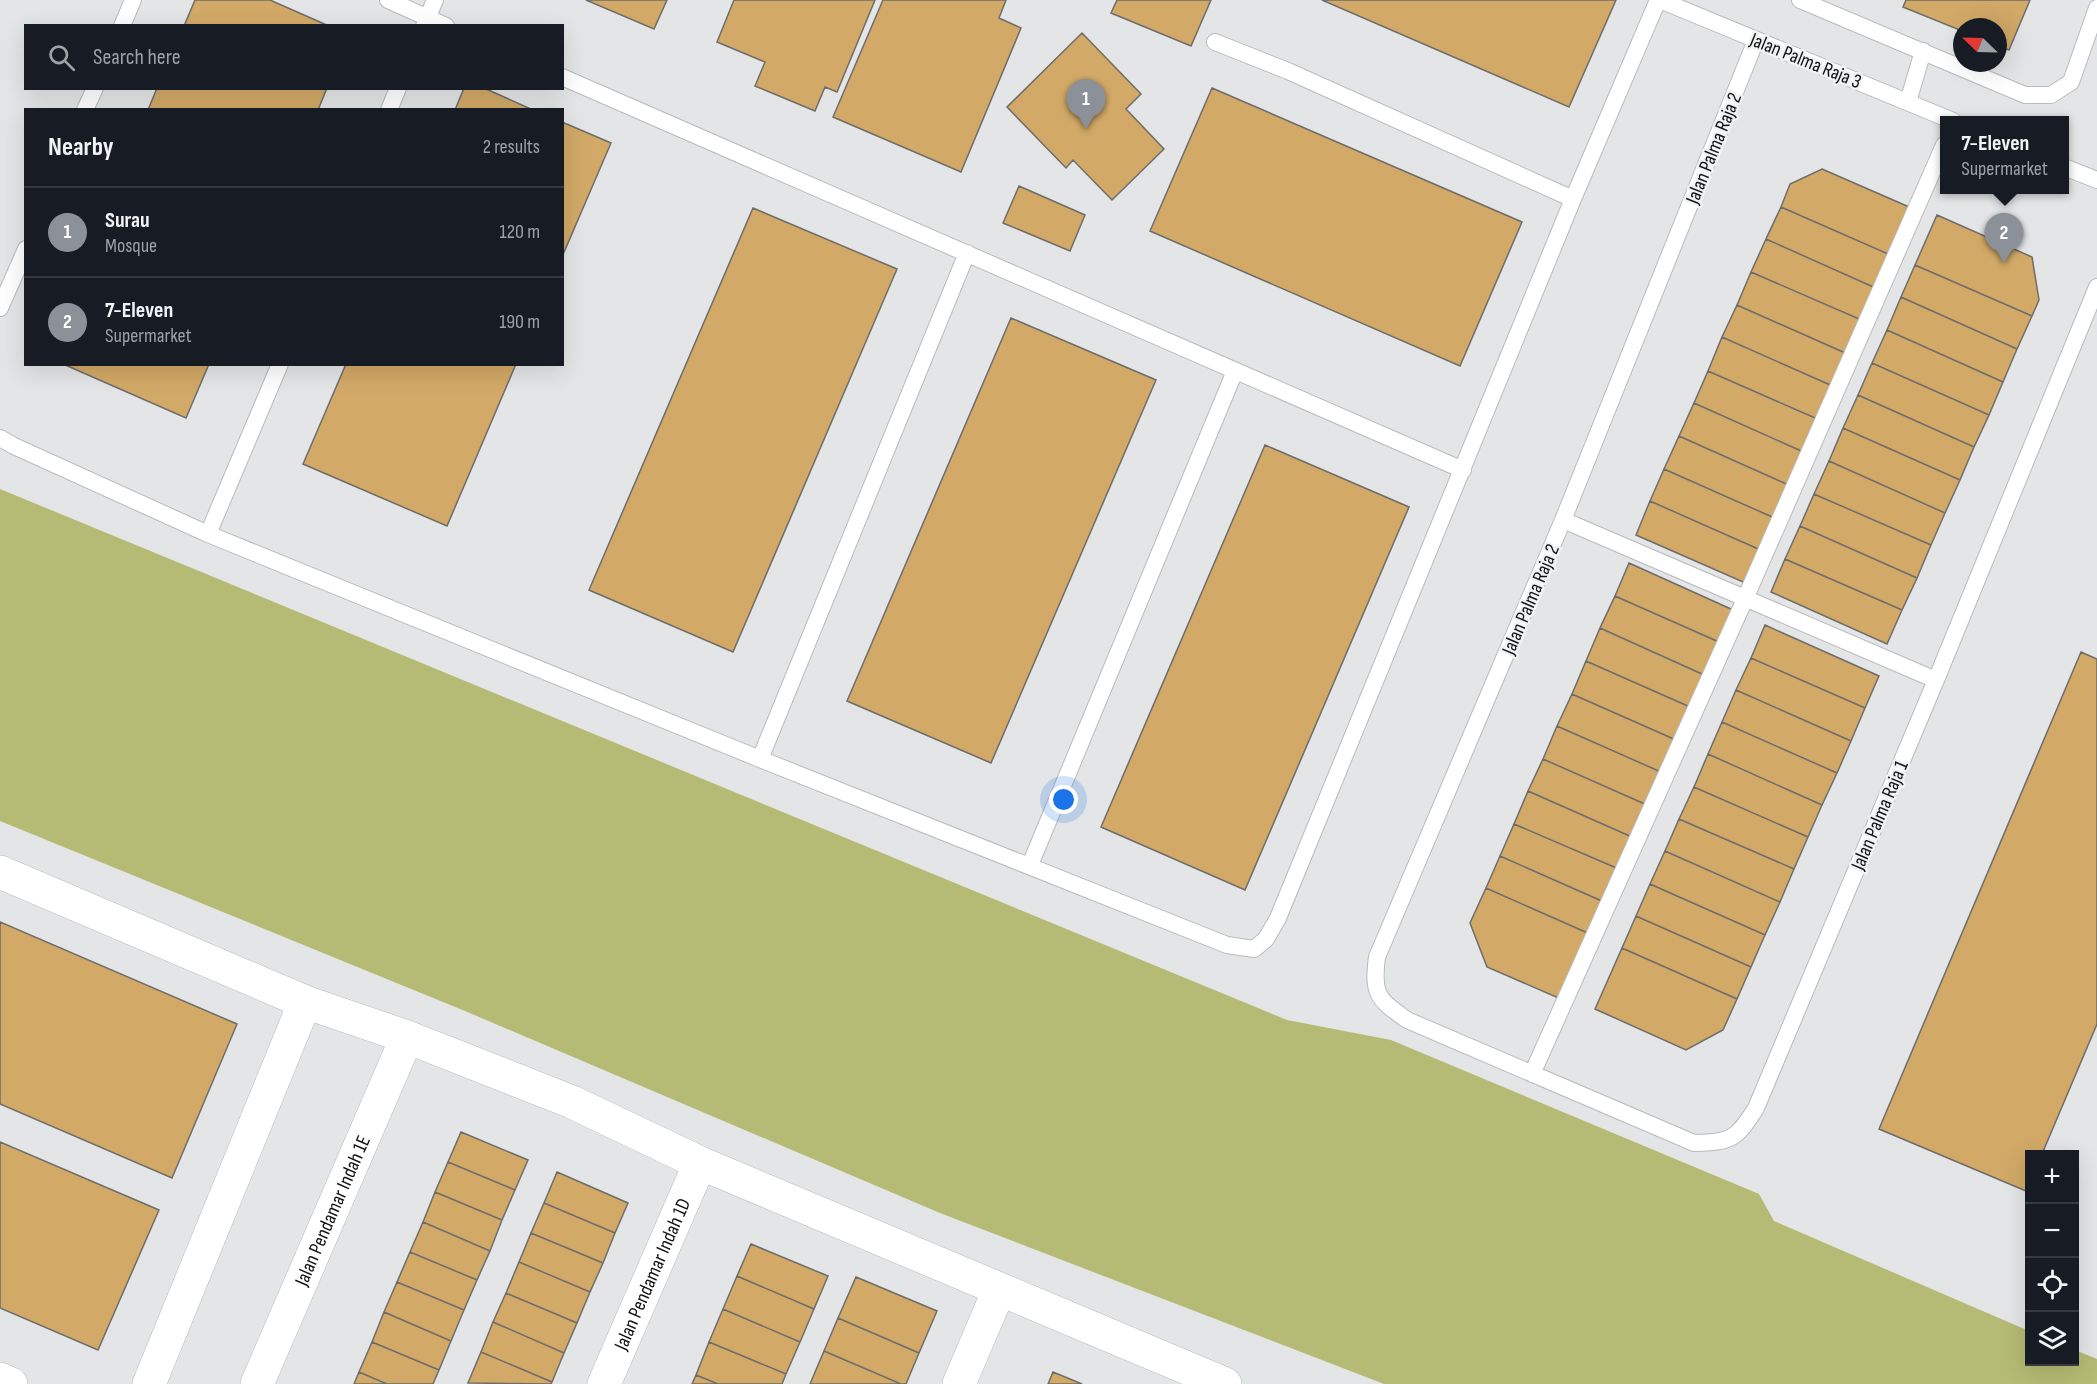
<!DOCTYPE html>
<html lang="en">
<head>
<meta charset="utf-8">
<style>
  body { margin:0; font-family:"Sofia Sans Condensed",sans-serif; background:#242831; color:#f1f3f6 }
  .controls { position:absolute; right:18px; bottom:18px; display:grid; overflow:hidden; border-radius:0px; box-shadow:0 6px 24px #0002 }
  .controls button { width:54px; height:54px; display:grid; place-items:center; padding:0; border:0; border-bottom:2px solid #363941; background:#171b24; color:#f1f3f6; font:30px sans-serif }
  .compass { position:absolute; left:1953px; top:18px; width:54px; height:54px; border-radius:50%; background:#171b24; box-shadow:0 6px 24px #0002; rotate:293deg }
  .you { position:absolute; left:1064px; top:800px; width:21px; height:21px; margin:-15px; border:4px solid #fff; border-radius:50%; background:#1a73e8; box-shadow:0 0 0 9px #1a73e833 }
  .badge { display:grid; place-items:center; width:39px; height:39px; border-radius:50%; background:#8c9099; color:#fff; font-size:20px; font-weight:700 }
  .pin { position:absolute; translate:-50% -50px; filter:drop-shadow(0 2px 3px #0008) }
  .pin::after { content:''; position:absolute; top:32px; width:21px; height:18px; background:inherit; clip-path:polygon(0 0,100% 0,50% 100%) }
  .popup { position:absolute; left:1940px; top:116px; width:129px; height:78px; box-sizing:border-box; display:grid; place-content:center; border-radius:0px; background:#171b24; filter:drop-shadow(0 2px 4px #0005); font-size:20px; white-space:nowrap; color:#9ea1a6 }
  .popup b { font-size:22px; color:#f1f3f6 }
  .popup::after { content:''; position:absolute; left:50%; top:100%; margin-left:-12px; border:12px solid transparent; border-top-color:#171b24 }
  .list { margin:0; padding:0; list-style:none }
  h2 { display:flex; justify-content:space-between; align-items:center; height:78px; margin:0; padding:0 24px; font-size:26px }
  h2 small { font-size:20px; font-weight:400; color:#9ea1a6 }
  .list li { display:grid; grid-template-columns:39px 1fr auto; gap:18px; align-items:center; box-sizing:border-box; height:90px; padding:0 24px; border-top:2px solid #363941 }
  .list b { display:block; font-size:22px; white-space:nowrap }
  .list p { margin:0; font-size:20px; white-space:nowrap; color:#9ea1a6 }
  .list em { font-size:20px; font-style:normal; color:#9ea1a6 }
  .icon { flex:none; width:33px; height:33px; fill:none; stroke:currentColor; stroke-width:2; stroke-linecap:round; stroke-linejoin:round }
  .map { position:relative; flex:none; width:2097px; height:1384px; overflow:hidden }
  .search { position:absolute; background:#171b24; box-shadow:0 6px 24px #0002; left:24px; top:24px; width:540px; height:66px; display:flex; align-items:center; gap:15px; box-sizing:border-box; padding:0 21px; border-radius:0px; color:#9ea1a6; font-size:22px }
  .panel { position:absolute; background:#171b24; box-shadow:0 6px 24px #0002; left:24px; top:108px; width:540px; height:258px; border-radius:0px }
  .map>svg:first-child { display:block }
</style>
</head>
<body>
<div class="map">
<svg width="2097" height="1384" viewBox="0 0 2097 1384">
  <rect width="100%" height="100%" fill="#e4e5e6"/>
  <path fill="#b5bb74" d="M0,489L1287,1020L1391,1040L1759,1194L1774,1221L2029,1331L2030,1362H2074L2075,1350L2097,1359V1384H1384L940,1213L465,1011L0,821Z"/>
  <path fill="#d2a967" stroke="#6e6d6c" stroke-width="1.5" d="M195,0H270L329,26H184Z
    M586,0H667L654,29Z
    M734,0H875L837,92L825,87L815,111L755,86L765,62L717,42Z
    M883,0H1006L999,18L1021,28L961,172L833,117Z
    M1117,0H1211L1191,46L1111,13Z
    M1322,0H1616L1569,107Z
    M1906,0H2030L2009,50L1998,45V27H1962V31L1903,7Z
    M1082,33L1141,94L1126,109L1164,149L1112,200L1073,160L1066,168L1007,107Z
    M157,88H327L318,110H148Z
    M464,88H484L533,110H455Z
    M1212,88L1522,222L1460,366L1150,231Z
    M562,122L611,143L562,257Z
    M1822,169L1916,210L1895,257L1781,207L1790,184Z
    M1019,186L1085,215L1070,251L1003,223Z
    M1781,207L1895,257L1880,290L1766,239Z
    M753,208L897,269L733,652L589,590Z
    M1937,215L2032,257L2039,300L2032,316L1915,265Z
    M1766,239L1880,290L1866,322L1751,272Z
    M1915,265L2032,316L2017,349L1901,297Z
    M1751,272L1866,322L1852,356L1737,305Z
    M1901,297L2017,349L2003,382L1887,330Z
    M1737,305L1852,356L1837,388L1722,337Z
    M1011,318L1156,380L991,763L847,701Z
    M1887,330L2003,382L1989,415L1872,363Z
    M1722,337L1837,388L1822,421L1708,371Z
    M1872,363L1989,415L1974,447L1858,395Z
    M63,364H209L186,418Z
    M346,364H516L447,526L303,464Z
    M1708,371L1822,421L1808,454L1694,403Z
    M1858,395L1974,447L1960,480L1843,428Z
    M1694,403L1808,454L1793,487L1679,436Z
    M1843,428L1960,480L1945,513L1829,461Z
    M1679,436L1793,487L1779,520L1664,469Z
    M1265,445L1409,507L1245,890L1101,827Z
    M1829,461L1945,513L1931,545L1814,494Z
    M1664,469L1779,520L1765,552L1650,501Z
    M1814,494L1931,545L1917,578L1800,526Z
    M1650,501L1765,552L1750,585L1636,535Z
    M1800,526L1917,578L1902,610L1785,559Z
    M1785,559L1902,610L1887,644L1771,592Z
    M1629,563L1742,614L1728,646L1615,596Z
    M1615,596L1728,646L1713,679L1600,628Z
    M1765,625L1879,676L1865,708L1751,658Z
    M1600,628L1713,679L1699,711L1586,661Z
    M2081,652L2097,659V1024L2042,1154H2030V1183L2026,1191L1879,1129Z
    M1751,658L1865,708L1851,741L1736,690Z
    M1586,661L1699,711L1685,744L1572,694Z
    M1736,690L1851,741L1837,773L1722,722Z
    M1572,694L1685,744L1670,776L1557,726Z
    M1722,722L1837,773L1822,805L1708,754Z
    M1557,726L1670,776L1656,809L1543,759Z
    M1708,754L1822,805L1808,837L1694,787Z
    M1543,759L1656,809L1641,841L1528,791Z
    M1694,787L1808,837L1794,869L1679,819Z
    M1528,791L1641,841L1628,873L1514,824Z
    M1679,819L1794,869L1780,902L1665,851Z
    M1514,824L1628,873L1613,906L1500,856Z
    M1665,851L1780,902L1765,935L1650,884Z
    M1500,856L1613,906L1599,938L1486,888Z
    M1650,884L1765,935L1751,967L1636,916Z
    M1486,888L1599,938L1570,1003L1487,967L1470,923Z
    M1636,916L1751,967L1737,999L1622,948Z
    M0,922L237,1024L172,1178L0,1104Z
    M1622,948L1737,999L1723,1030L1686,1050L1595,1009Z
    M461,1132L528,1160L515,1190L448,1162Z
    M0,1142L159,1210L98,1350L0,1308Z
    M448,1162L515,1190L502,1220L435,1192Z
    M557,1172L628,1203L615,1233L544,1203Z
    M435,1192L502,1220L490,1251L423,1222Z
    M544,1203L615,1233L603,1263L531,1233Z
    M423,1222L490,1251L477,1280L410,1252Z
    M531,1233L603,1263L590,1292L519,1262Z
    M751,1244L828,1276L814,1309L737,1276Z
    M410,1252L477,1280L464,1310L397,1282Z
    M519,1262L590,1292L577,1323L506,1293Z
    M737,1276L814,1309L800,1342L723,1309Z
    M856,1277L937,1311L919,1353L838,1318Z
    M397,1282L464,1310L451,1341L384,1312Z
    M506,1293L577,1323L564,1353L493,1322Z
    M723,1309L800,1342L786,1374L709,1342Z
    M384,1312L451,1341L439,1370L372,1342Z
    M838,1318L919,1353L906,1384H901L824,1351Z
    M493,1322L564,1353L552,1382L481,1352Z
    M372,1342L439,1370L433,1384H387L359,1372Z
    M709,1342L786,1374L782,1384H718L696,1375Z
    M824,1351L901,1384H810Z
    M481,1352L552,1382L551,1384L468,1383Z
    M359,1372L387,1384H354Z
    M1053,1372L1082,1384H1048Z
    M696,1375L718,1384H692Z"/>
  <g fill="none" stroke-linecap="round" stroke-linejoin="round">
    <g stroke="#b9babb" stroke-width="18">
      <path id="service" d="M388,0L446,26
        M1660,0L1953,121
        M1800,0L2025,95H2051L2071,82L2097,8
        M122,26L133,0
        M424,26L435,0
        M1756,40L1563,520L1377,957C1372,995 1378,999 1407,1020L1694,1143C1731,1142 1736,1140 1756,1108L1936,680L2097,287
        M1215,42L1288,71L1573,199
        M562,77L1463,470
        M1908,102L1923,51
        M85,110L95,88
        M389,110L398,88
        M2064,167L2097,180
        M0,308L26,249
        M0,438L14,446L208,534L760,759L1227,945L1254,949L1266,939L1278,918L1573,199L1658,0
        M1563,520L1936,680
        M208,534L280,364
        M760,759L967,253
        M1030,865L1235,371
        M1532,1074L1745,599L1944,145"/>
    </g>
    <g stroke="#b9babb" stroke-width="34">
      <g id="minor">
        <path d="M0,872L305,1002L407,1037L572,1102L700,1163L1225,1384"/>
        <path d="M0,1379L11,1384"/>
        <path d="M149,1384L305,1002"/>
        <path id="s1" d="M257,1384L407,1037"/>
        <path id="s2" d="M604,1384L700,1163"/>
        <path d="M959,1384L999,1290"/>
      </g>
    </g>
    <use href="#service" stroke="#fff" stroke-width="16"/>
    <use href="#minor" stroke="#fff" stroke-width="33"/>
  </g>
  <g text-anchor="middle" stroke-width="5" stroke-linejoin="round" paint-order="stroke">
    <g font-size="20" fill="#121212" stroke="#f1f2f3">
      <text transform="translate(1806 60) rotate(22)" y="7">Jalan Palma Raja 3</text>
      <text transform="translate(1713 148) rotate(-68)" y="7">Jalan Palma Raja 2</text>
      <text transform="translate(1530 599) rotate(-67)" y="7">Jalan Palma Raja 2</text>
      <text transform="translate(1879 815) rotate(-67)" y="7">Jalan Palma Raja 1</text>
      <text dy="7" stroke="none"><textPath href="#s1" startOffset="189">Jalan Pendamar Indah 1E</textPath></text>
      <text dy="7" stroke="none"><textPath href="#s2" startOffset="120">Jalan Pendamar Indah 1D</textPath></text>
    </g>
  </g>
</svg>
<div class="controls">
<button>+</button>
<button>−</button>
<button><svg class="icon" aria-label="locate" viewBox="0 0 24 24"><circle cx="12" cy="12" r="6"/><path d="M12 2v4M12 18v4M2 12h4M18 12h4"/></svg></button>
<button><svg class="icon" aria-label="layers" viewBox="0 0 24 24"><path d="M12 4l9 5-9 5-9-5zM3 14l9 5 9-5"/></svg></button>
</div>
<svg class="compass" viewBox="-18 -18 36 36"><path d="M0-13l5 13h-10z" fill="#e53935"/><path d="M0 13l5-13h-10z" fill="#9ea1a6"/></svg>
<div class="you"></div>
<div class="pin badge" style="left:1086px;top:129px">1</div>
<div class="pin badge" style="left:2004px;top:263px">2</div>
<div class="popup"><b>7-Eleven</b>Supermarket</div>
<div class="search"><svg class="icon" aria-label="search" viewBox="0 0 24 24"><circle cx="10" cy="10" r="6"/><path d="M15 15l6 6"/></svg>Search here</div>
<section class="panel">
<h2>Nearby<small>2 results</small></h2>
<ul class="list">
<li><span class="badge">1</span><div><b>Surau</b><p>Mosque</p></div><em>120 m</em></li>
<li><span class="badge">2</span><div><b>7-Eleven</b><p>Supermarket</p></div><em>190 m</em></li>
</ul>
</section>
</div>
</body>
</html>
